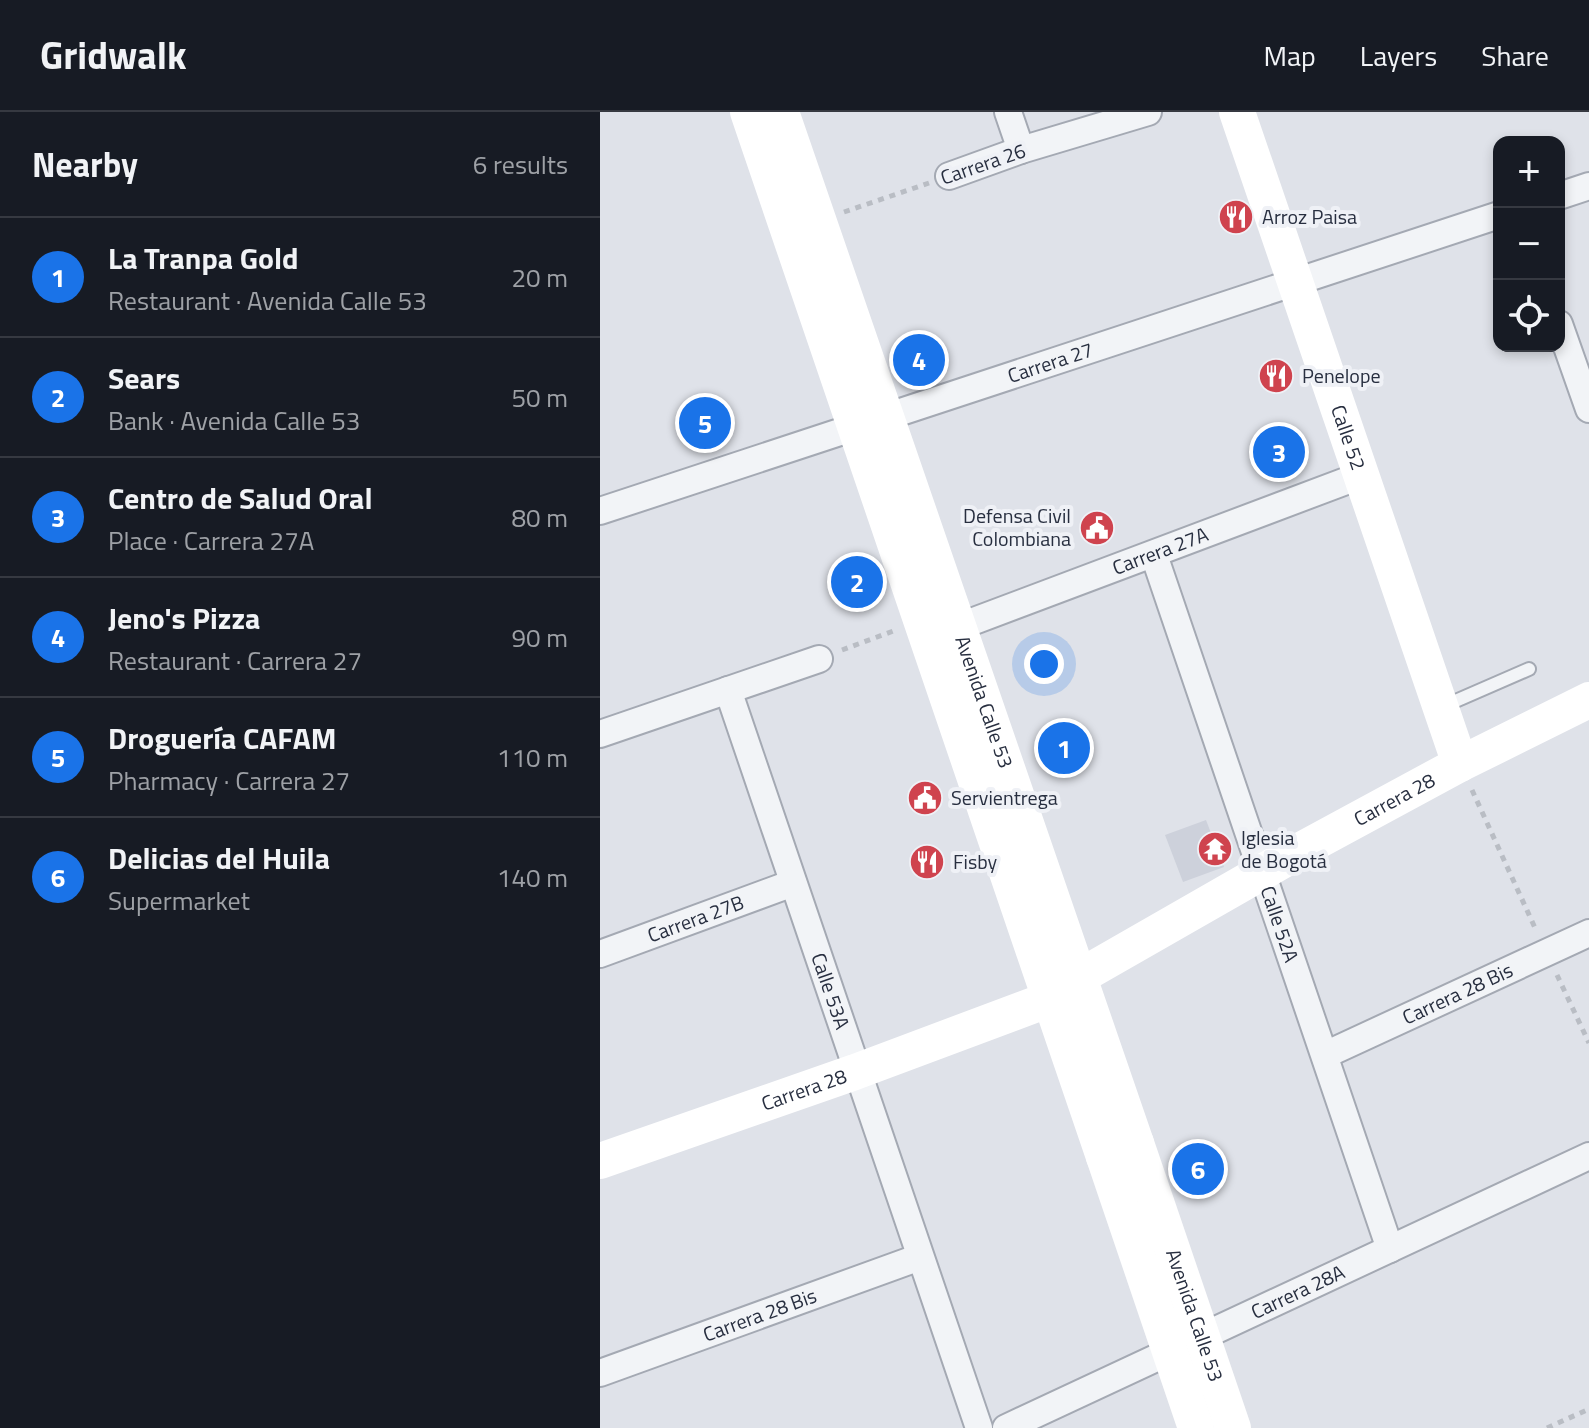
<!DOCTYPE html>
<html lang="en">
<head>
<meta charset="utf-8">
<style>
  body { margin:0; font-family:"Titillium Web",sans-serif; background:#242831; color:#f1f3f6 }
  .controls { position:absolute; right:24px; top:24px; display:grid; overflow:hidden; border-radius:16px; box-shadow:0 4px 12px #0003 }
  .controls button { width:72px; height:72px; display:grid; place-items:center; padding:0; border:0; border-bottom:2px solid #363941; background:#171b24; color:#f1f3f6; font:40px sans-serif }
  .you { position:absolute; left:444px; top:552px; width:28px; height:28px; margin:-20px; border:6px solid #fff; border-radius:50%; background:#1a73e8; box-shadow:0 0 0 12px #1a73e833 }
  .badge { display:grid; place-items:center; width:52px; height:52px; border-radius:50%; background:#1a73e8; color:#fff; font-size:26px; font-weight:700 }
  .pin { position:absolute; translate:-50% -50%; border:4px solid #fff; box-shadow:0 2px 8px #0006 }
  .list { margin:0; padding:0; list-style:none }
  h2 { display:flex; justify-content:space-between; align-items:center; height:104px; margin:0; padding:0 32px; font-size:34px }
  h2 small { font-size:26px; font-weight:400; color:#9ea1a6 }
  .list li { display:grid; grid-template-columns:52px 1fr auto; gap:24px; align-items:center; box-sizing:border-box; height:120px; padding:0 32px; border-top:2px solid #363941 }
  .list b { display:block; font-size:30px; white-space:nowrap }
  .list p { margin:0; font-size:26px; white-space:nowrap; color:#9ea1a6 }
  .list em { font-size:26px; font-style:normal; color:#9ea1a6 }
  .icon { flex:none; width:44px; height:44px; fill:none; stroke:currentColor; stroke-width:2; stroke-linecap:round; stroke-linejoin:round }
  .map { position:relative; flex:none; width:989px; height:1316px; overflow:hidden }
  header { display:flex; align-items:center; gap:48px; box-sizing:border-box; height:112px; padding:0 40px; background:#171b24; border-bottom:2px solid #363941 }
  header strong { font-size:38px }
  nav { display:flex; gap:44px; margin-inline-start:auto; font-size:28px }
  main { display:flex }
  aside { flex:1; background:#171b24 }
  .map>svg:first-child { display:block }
</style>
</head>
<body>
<header>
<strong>Gridwalk</strong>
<nav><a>Map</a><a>Layers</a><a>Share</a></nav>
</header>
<main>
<aside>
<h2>Nearby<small>6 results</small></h2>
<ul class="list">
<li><span class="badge">1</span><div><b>La Tranpa Gold</b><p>Restaurant · Avenida Calle 53</p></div><em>20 m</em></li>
<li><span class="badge">2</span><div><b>Sears</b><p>Bank · Avenida Calle 53</p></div><em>50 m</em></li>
<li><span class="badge">3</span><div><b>Centro de Salud Oral</b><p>Place · Carrera 27A</p></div><em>80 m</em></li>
<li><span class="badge">4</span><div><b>Jeno's Pizza</b><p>Restaurant · Carrera 27</p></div><em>90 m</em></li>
<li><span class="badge">5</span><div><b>Droguería CAFAM</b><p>Pharmacy · Carrera 27</p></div><em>110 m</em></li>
<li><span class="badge">6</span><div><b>Delicias del Huila</b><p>Supermarket</p></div><em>140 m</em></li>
</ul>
</aside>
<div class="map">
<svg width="989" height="1316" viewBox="0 0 989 1316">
  <rect width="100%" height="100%" fill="#dfe2e9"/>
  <path fill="#cdd1db" d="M606,708L624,755L583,770L565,723Z"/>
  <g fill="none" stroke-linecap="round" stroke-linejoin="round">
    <g stroke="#a4a9b3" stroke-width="16">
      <path id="lane" d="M844,594L929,557"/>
    </g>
    <g stroke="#a4a9b3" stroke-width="30">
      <g id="street">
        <path d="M408,0L421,38"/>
        <path d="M349,64L421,38L548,0"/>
        <path d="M959,84L989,74"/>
        <path d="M959,212L989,297"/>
        <path id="s1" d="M0,399L899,103"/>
        <path id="s2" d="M554,443L790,1137"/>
        <path id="s3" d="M358,515L762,363"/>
        <path id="s4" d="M128,578L379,1316"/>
        <path d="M0,622L219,547"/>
        <path id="s5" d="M0,842L193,771"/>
        <path id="s6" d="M725,943L989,821"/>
        <path id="s7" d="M0,1261L320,1145"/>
        <path id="s8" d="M406,1316L989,1044"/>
      </g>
    </g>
    <path stroke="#b9bdc4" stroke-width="5" stroke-dasharray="6 6" stroke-linecap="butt" d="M244,100L329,71
      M242,538L296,518
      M872,678L936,818
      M957,863L989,931
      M947,1316L989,1297"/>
    <use href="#lane" stroke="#f2f4f7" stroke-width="12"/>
    <use href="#street" stroke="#f2f4f7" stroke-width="26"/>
    <g stroke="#fff" stroke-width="36">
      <path d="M148,0L504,1045"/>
      <path id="s9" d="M181,0L536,1031"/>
      <path id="s10" d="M637,0L860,652"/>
      <path id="s11" d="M479,865L701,738L860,652L989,588"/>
      <path id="s12" d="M0,1049L255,960L450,887"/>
    </g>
    <g stroke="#fff" stroke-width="36">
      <path id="s13" d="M536,1031L633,1316"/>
      <path d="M504,1045L596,1316"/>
    </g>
  </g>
  <defs>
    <g id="restaurant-disc" transform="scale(1.8)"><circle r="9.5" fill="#cf434e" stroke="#eff1f6"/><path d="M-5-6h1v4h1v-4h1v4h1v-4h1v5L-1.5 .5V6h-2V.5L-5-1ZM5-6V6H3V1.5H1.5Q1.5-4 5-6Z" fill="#fff"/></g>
    <g id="civic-disc" transform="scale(1.8)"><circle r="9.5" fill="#cf434e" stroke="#eff1f6"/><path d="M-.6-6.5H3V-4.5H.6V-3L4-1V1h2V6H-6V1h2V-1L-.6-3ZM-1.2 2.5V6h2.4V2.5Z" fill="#fff"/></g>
    <g id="temple-disc" transform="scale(1.8)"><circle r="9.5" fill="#cf434e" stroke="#eff1f6"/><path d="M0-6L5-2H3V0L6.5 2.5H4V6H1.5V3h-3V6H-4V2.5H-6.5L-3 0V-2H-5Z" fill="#fff"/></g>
  </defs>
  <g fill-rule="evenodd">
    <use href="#restaurant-disc" x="636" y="105"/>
    <use href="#restaurant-disc" x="676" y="264"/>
    <use href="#civic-disc" x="497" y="416"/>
    <use href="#civic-disc" x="325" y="686"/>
    <use href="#temple-disc" x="615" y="737"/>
    <use href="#restaurant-disc" x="327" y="750"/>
  </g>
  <g text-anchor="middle" stroke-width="8" stroke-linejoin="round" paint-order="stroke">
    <g font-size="20" fill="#282f40" stroke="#eff1f6">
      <text transform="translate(383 52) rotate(-19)" y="7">Carrera 26</text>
      <text dy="7" stroke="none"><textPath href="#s1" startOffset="474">Carrera 27</textPath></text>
      <text dy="7" stroke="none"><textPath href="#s10" startOffset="344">Calle 52</textPath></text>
      <text dy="7" stroke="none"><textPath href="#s3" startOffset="216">Carrera 27A</textPath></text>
      <text dy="7" stroke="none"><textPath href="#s9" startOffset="624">Avenida Calle 53</textPath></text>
      <text dy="7" stroke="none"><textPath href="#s11" startOffset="362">Carrera 28</textPath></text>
      <text dy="7" stroke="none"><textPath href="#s5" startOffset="102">Carrera 27B</textPath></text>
      <text dy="7" stroke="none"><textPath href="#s2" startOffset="390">Calle 52A</textPath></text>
      <text dy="7" stroke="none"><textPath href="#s4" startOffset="318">Calle 53A</textPath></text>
      <text dy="7" stroke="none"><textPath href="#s6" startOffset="146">Carrera 28 Bis</textPath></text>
      <text dy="7" stroke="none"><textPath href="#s12" startOffset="216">Carrera 28</textPath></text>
      <text dy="7" stroke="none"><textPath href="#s8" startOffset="322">Carrera 28A</textPath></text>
      <text dy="7" stroke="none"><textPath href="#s7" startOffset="170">Carrera 28 Bis</textPath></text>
      <text dy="7" stroke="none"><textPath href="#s13" startOffset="182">Avenida Calle 53</textPath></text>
    </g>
    <g font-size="20" fill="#282f40" stroke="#eff1f6" text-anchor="start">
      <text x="662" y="112">Arroz Paisa</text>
      <text x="702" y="271">Penelope</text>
      <text x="471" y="411" text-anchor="end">Defensa Civil<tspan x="471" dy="23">Colombiana</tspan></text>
      <text x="351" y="693">Servientrega</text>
      <text x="641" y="733">Iglesia<tspan x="641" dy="23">de Bogotá</tspan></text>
      <text x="353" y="757">Fisby</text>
    </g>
  </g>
</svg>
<div class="controls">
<button>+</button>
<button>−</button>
<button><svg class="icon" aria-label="locate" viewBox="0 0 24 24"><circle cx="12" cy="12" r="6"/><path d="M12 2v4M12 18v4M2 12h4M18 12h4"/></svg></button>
</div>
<div class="you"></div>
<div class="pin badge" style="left:464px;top:636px">1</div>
<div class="pin badge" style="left:257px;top:470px">2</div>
<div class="pin badge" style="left:679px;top:340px">3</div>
<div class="pin badge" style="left:319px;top:248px">4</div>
<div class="pin badge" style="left:105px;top:311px">5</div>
<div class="pin badge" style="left:598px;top:1057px">6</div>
</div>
</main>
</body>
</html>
